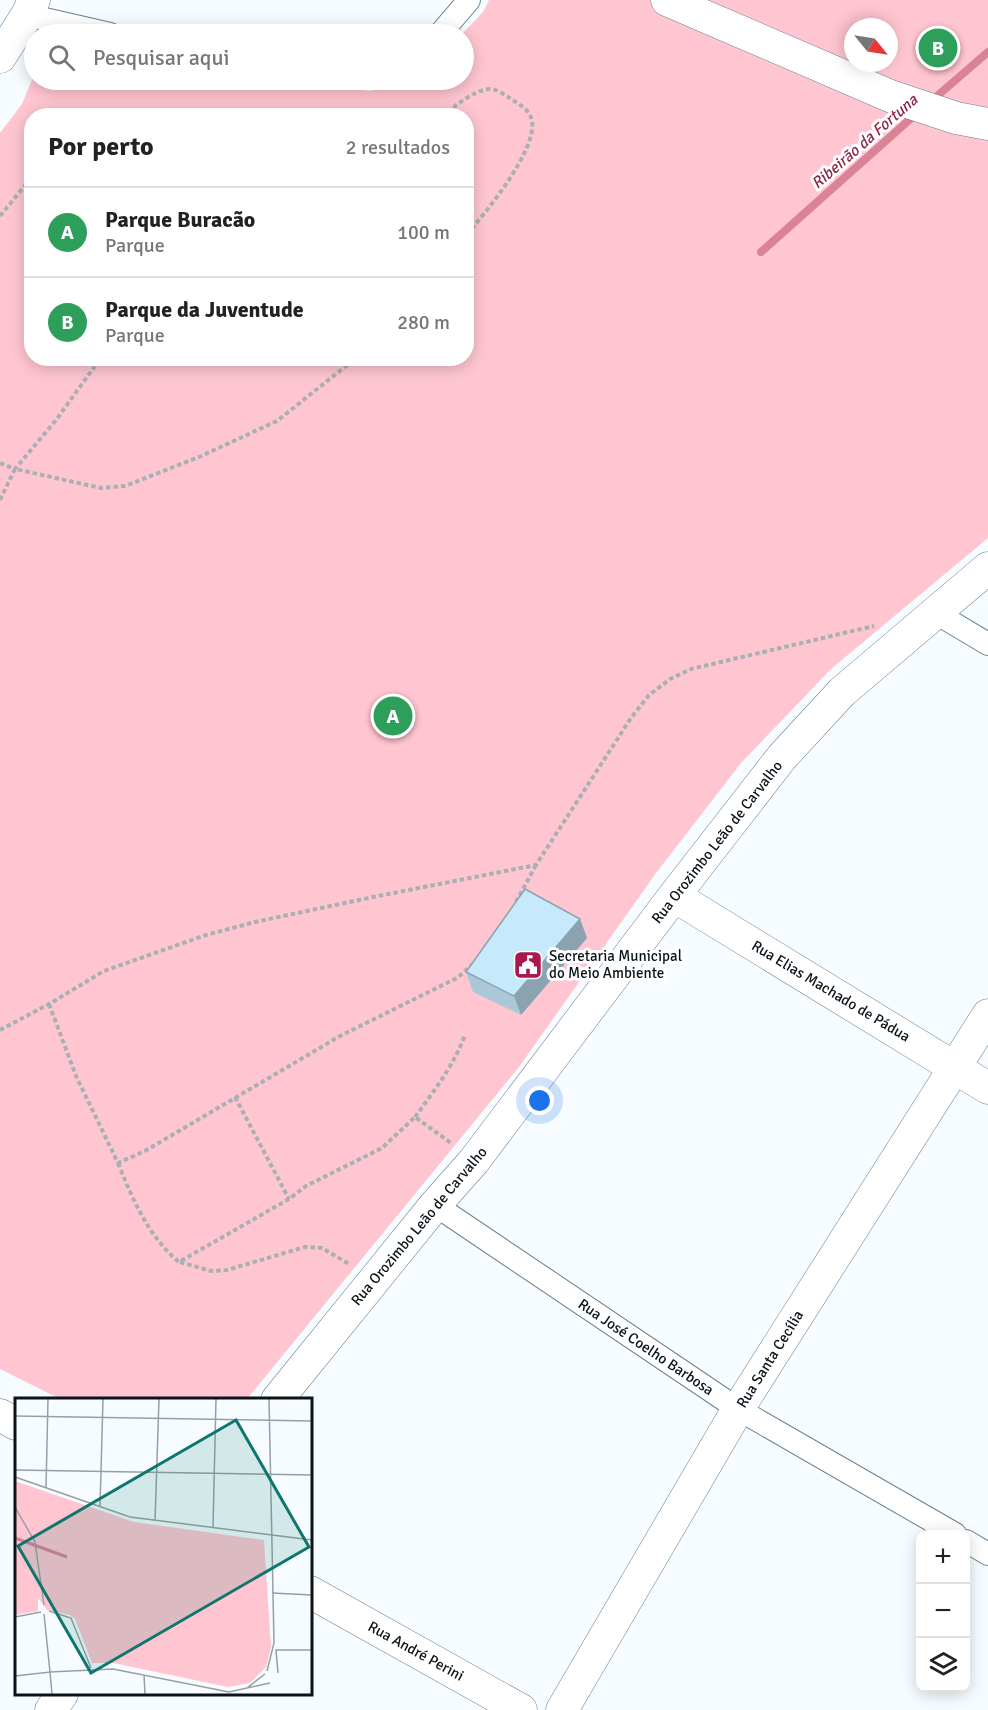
<!DOCTYPE html>
<html lang="pt">
<head>
<meta charset="utf-8">
<style>
  body { margin:0; font-family:Signika,sans-serif; background:#f2f2f2; color:#222 }
  .controls { position:absolute; right:18px; bottom:18px; display:grid; overflow:hidden; border-radius:12px; box-shadow:0 3px 15px #0003 }
  .controls button { width:54px; height:54px; display:grid; place-items:center; padding:0; border:0; border-bottom:2px solid #e0e0e0; background:#fff; color:#222; font:30px sans-serif }
  .compass { position:absolute; left:844px; top:18px; width:54px; height:54px; border-radius:50%; background:#fff; box-shadow:0 3px 15px #0003; rotate:120deg }
  .you { position:absolute; left:540px; top:1101px; width:21px; height:21px; margin:-15px; border:4px solid #fff; border-radius:50%; background:#1a73e8; box-shadow:0 0 0 9px #1a73e833 }
  .badge { display:grid; place-items:center; width:39px; height:39px; border-radius:50%; background:#aa1850; color:#fff; font-size:20px; font-weight:700 }
  .pin { position:absolute; translate:-50% -50%; border:3px solid #fff; box-shadow:0 2px 6px #0006 }
  .list { margin:0; padding:0; list-style:none }
  h2 { display:flex; justify-content:space-between; align-items:center; height:78px; margin:0; padding:0 24px; font-size:26px }
  h2 small { font-size:20px; font-weight:400; color:#767676 }
  .list li { display:grid; grid-template-columns:39px 1fr auto; gap:18px; align-items:center; box-sizing:border-box; height:90px; padding:0 24px; border-top:2px solid #e0e0e0 }
  .list b { display:block; font-size:22px; white-space:nowrap }
  .list p { margin:0; font-size:20px; white-space:nowrap; color:#767676 }
  .list em { font-size:20px; font-style:normal; color:#767676 }
  .icon { flex:none; width:33px; height:33px; fill:none; stroke:currentColor; stroke-width:2; stroke-linecap:round; stroke-linejoin:round }
  .map { position:relative; flex:none; width:988px; height:1710px; overflow:hidden }
  .search { position:absolute; background:#fff; box-shadow:0 3px 15px #0003; left:24px; top:24px; width:450px; height:66px; display:flex; align-items:center; gap:15px; box-sizing:border-box; padding:0 21px; border-radius:33px; color:#767676; font-size:22px }
  .panel { position:absolute; background:#fff; box-shadow:0 3px 15px #0003; left:24px; top:108px; width:450px; height:258px; border-radius:24px }
  .map>svg:first-child { display:block }
</style>
</head>
<body>
<div class="map">
<svg width="988" height="1710" viewBox="0 0 988 1710">
  <rect width="100%" height="100%" fill="#f6fcff"/>
  <path fill="#ffc6d1" fill-rule="evenodd" d="M489,0H988V538L831,669L741,763L656,873L519,1067L247,1399H60L0,1369V133L22,104L34,75V80H279L371,91L396,80H464L462,34L483,12ZM853,27H889V63H853ZM32,116H466V358H32Z"/>
  <g fill="none" stroke-linecap="round" stroke-linejoin="round">
    <path stroke="#da8296" stroke-width="8" d="M929,103L988,52
      M761,252L917,113"/>
    <g stroke="#68818f" stroke-width="24">
      <path id="street" d="M27,15L110,34
        M440,34L469,0
        M936,613L988,644
        M435,1205L738,1409L955,1534
        M966,1541L988,1554"/>
    </g>
    <g stroke="#68818f" stroke-width="33">
      <path id="secondary" d="M667,0L890,96L956,118L988,124
        M0,57L27,15L34,0
        M674,896L988,1088
        M277,1400L435,1205L474,1161L674,896L782,757L842,692L988,568
        M0,1415L16,1424
        M310,1592L521,1710
        M51,1710L62,1694
        M562,1710L738,1409L988,1015"/>
    </g>
    <path stroke="#a9b0b4" stroke-width="4" stroke-dasharray="4.5 3" stroke-linecap="butt" d="M441,116C455,107 473,90 490,89C497,89 505,95 511,99C519,104 530,110 532,121C537,150 486,213 466,235
      M0,216L32,177
      M95,366V358
      M0,463L15,469L56,420L95,366L117,358
      M0,500L15,469L101,488L125,486L199,457L277,421L356,358
      M516,902L536,865
      M49,1004L76,1076L118,1163L145,1151L340,1036L457,978L473,964
      M0,1030L49,1004L104,971L206,935L255,922L373,897L536,865L631,718L649,695L670,679L691,669L874,626
      M235,1097L289,1199
      M415,1117C434,1091 454,1065 465,1035
      M118,1163C133,1200 148,1236 179,1262L289,1199L306,1186L382,1148L415,1117L451,1143
      M180,1262L211,1271L227,1270L305,1247L322,1248L349,1264"/>
    <use href="#street" stroke="#fff" stroke-width="22"/>
    <use href="#secondary" stroke="#fff" stroke-width="32"/>
  </g>
  <path fill="#abc8d9" d="M580,919L587,938L521,1015L473,992L466,972Z"/>
  <path fill="#8ba3b0" d="M580,919L587,938L521,1015L514,996Z"/>
  <path fill="#c7e9fc" stroke="#8ba3b0" stroke-width="1.5" d="M525,889L580,919L514,996L466,972Z"/>
  <defs>
    <g id="civic-square" transform="scale(1.5)"><rect x="-9" y="-9" width="18" height="18" rx="4" fill="#aa1850" stroke="#fff"/><path d="M-.6-6.5H3V-4.5H.6V-3L4-1V1h2V6H-6V1h2V-1L-.6-3ZM-1.2 2.5V6h2.4V2.5Z" fill="#fff"/></g>
  </defs>
  <g fill-rule="evenodd">
    <use href="#civic-square" x="528" y="965"/>
  </g>
  <g text-anchor="middle" stroke-width="6" stroke-linejoin="round" paint-order="stroke">
    <g font-size="15" fill="#0a1419" stroke="#fff">
      <text transform="translate(717 842) rotate(-52)" y="5">Rua Orozimbo Leão de Carvalho</text>
      <text transform="translate(831 991) rotate(31)" y="5">Rua Elias Machado de Pádua</text>
      <text transform="translate(419 1226) rotate(-50)" y="5">Rua Orozimbo Leão de Carvalho</text>
      <text transform="translate(646 1347) rotate(34)" y="5">Rua José Coelho Barbosa</text>
      <text transform="translate(770 1359) rotate(-58)" y="5">Rua Santa Cecília</text>
      <text transform="translate(416 1651) rotate(29)" y="5">Rua André Perini</text>
    </g>
    <g font-size="15" fill="#0a1419" stroke="#fff" text-anchor="start">
      <text x="549" y="961">Secretaria Municipal<tspan x="549" dy="17">do Meio Ambiente</tspan></text>
    </g>
    <g font-size="16" font-style="italic" fill="#8e2647" stroke="#fff">
      <text transform="translate(864 141) rotate(-41)" y="6">Ribeirão da Fortuna</text>
    </g>
  </g>
  <g transform="translate(15 1398)">
    <rect width="297" height="297" fill="#f6fcff"/>
    <path d="M0,83L119,124L249,142L256,249L251,269L235,285L213,289L98,265H77L60,221L55,217L32,212L23,200V213L0,217Z" fill="#ffc6d1"/>
    <path fill="none" stroke="#da8296" stroke-width="3" d="M0,140L52,159"/>
    <path fill="none" stroke="#989fa3" stroke-width="1.5" d="M0,18L297,23M0,72L297,77M0,79L115,119L297,142M31,90L33,1M0,109L20,144L29,207M85,109L88,1M140,123L144,1M198,129L201,1M257,195L297,197M34,213L56,220L76,270M29,216L35,274L98,271L214,294L255,285M0,219L26,214M252,273L259,245L254,1M263,275L261,252H297M129,277L130,296M0,278L35,274L37,296M232,290L250,276"/>
    <path fill="#0f766e" fill-opacity="0.15" stroke="#0f766e" stroke-width="3" d="M221,22L294,149L76,275L3,148Z"/>
    <rect width="297" height="297" fill="none" stroke="#0a1419" stroke-width="3"/>
  </g>
</svg>
<div class="controls">
<button>+</button>
<button>−</button>
<button><svg class="icon" aria-label="layers" viewBox="0 0 24 24"><path d="M12 4l9 5-9 5-9-5zM3 14l9 5 9-5"/></svg></button>
</div>
<svg class="compass" viewBox="-18 -18 36 36"><path d="M0-13l5 13h-10z" fill="#e53935"/><path d="M0 13l5-13h-10z" fill="#767676"/></svg>
<div class="you"></div>
<div class="pin badge" style="left:393px;top:716px;background:#2e9e5b">A</div>
<div class="pin badge" style="left:938px;top:48px;background:#2e9e5b">B</div>
<div class="search"><svg class="icon" aria-label="search" viewBox="0 0 24 24"><circle cx="10" cy="10" r="6"/><path d="M15 15l6 6"/></svg>Pesquisar aqui</div>
<section class="panel">
<h2>Por perto<small>2 resultados</small></h2>
<ul class="list">
<li><span class="badge" style="background:#2e9e5b">A</span><div><b>Parque Buracão</b><p>Parque</p></div><em>100 m</em></li>
<li><span class="badge" style="background:#2e9e5b">B</span><div><b>Parque da Juventude</b><p>Parque</p></div><em>280 m</em></li>
</ul>
</section>
</div>
</body>
</html>
